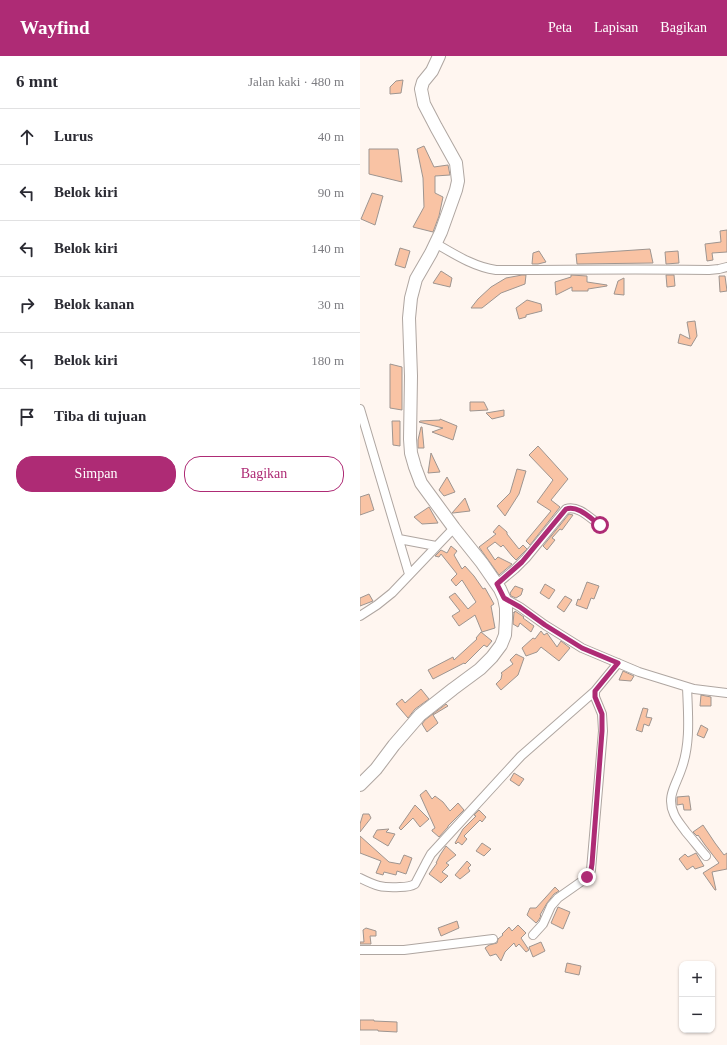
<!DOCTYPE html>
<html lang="id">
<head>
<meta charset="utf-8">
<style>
  body { margin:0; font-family:"Times New Roman",serif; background:#f2f2f3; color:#2b2b33 }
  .controls { position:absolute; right:12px; bottom:12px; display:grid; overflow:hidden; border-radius:8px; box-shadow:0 1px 3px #0004 }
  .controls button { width:36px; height:36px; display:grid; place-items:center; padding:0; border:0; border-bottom:1px solid #e1e1e2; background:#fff; color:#2b2b33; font:20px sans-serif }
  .stop { position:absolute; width:12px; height:12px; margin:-9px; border:3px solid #ae2b75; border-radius:50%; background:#fff }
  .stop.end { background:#ae2b75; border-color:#fff; box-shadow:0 1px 4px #0008 }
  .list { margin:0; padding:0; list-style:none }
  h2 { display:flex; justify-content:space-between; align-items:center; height:52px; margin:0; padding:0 16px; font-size:17px }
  h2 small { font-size:13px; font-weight:400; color:#7c7c81 }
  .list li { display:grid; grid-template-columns:26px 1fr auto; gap:12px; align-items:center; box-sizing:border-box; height:56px; padding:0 16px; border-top:1px solid #e1e1e2 }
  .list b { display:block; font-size:15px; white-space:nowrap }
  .list em { font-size:13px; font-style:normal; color:#7c7c81 }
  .actions { display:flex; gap:8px; padding:12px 16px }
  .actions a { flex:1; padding:9px 0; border:1px solid #ae2b75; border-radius:16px; text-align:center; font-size:14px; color:#ae2b75 }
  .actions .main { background:#ae2b75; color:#fff }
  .icon { flex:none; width:22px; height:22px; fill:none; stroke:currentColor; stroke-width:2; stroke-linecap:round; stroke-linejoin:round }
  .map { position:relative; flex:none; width:367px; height:989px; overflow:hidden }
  header { display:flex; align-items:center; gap:24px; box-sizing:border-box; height:56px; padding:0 20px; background:#ae2b75; color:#fff }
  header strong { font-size:19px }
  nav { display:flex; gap:22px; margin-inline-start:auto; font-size:14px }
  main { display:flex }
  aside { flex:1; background:#fff }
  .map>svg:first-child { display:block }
</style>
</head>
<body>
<header>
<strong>Wayfind</strong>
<nav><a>Peta</a><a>Lapisan</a><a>Bagikan</a></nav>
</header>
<main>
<aside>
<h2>6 mnt<small>Jalan kaki · 480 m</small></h2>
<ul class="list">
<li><svg class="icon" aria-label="ahead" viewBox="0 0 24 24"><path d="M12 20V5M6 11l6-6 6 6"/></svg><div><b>Lurus</b></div><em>40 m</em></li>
<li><svg class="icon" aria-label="left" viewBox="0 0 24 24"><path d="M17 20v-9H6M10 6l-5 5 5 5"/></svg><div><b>Belok kiri</b></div><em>90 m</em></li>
<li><svg class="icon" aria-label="left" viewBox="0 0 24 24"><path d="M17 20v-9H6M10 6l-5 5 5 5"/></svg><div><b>Belok kiri</b></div><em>140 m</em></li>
<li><svg class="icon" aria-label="right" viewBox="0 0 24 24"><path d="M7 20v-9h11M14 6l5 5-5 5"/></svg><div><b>Belok kanan</b></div><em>30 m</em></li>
<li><svg class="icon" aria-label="left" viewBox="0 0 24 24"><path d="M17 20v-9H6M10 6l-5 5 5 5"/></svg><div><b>Belok kiri</b></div><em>180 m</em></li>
<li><svg class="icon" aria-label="arrive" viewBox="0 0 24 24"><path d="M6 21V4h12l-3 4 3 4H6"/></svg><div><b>Tiba di tujuan</b></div></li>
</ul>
<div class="actions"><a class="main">Simpan</a><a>Bagikan</a></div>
</aside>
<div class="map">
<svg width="367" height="989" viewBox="0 0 367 989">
  <rect width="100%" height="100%" fill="#fff6f0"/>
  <path fill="#f9c3a4" stroke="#9e9590" d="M43,24L41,37L30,38V31L36,25Z
    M64,90L74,111L88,109L90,119L75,120V137L83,141L79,160L73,176L53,171L64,151L63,122L57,93Z
    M9,93H38L42,126L9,118Z
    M12,137L23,140L15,169L1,163Z
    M367,174V196L352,197L353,204L347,205L345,188L361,186L360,175Z
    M40,192L50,195L45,212L35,209Z
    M290,193L293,207L217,208L216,198Z
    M179,195L186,206L178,208H172L173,197Z
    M318,195L319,207L306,208L305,196Z
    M81,215L92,222L90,231L73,227Z
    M162,219H166L165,228L141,237L122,252H111L118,243L131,231L146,222Z
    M211,219L227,220V226L247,229V230L228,233V235H212V231L196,239L195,226L211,221Z
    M306,219H314L315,230L307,231Z
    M359,220H365L367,235L360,236Z
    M264,222V239L254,238L258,225Z
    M167,244L181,248L182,255L166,259V261L159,263L156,252Z
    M335,265L337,280L331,290L318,287L320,278L330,283L327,266Z
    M30,308L42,311V354L30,352Z
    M110,346H124L128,354L110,355Z
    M144,354V360L132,363L126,357Z
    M80,363L97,370L93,384L72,376L83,372L59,366L60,365L80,364Z
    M32,365H40V390L33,389Z
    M61,371H62L64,392H58V384Z
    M178,390L208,423L191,444L200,451L170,489L166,485L191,455L177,446L193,424L169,399Z
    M71,397L80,416L68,417Z
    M157,413L166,415L159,438L145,460L137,450L150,437Z
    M87,421L95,436L84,440L79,434Z
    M9,438L14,454L0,459V441Z
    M105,442L110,455L93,457H92Z
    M69,451L78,467L62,468L54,461Z
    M209,458L213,459L202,474L200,473L192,482L195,484L187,494L183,490Z
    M139,469L147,476V478L159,493L163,489L167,493L156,504L152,500L143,489L141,491L135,486L127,492L135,504L138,501L152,508L139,519L119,491L136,478L133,476Z
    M91,490L97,495L94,499L102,513L105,510L114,520L123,533L125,532L134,548L131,550L135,572L122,576L115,559L99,570L92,560L100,555L89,541L95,537L108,553L116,546L102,524L96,530L91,524L97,518L81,498L79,501L75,500L81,494L87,497Z
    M227,526L239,530L234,543L231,542L227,553L216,549L218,543L220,544Z
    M185,528L195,534L189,543L180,537Z
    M155,530L163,533L161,539L156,542L151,540L150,537Z
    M9,538L13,545L0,550V542Z
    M205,540L212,544L204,556L197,551Z
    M155,555L164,561L163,562L174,570L171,576L160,567L158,571L153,568L154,556V557Z
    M181,575L184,579L187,577L197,591L201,585L210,592L199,605L181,591L177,596L166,600L162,592L173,582L175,583Z
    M121,576L132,585L127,591L124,589L105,608L104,607L73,623L68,614L93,601L94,604L117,583L116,582Z
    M156,598L164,602L158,619L141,634L136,628L141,623L142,618L141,617L153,608L150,604Z
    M263,615L274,620L271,625L259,624Z
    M61,633L69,643L55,653L48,662L36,648L42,643L45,647Z
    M341,639L351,641V650H340Z
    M86,648L88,650L73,659L78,667L67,676L62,668L65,664Z
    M283,652L288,653L286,661L292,662L289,670L284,668L282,676L276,674Z
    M341,669L348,673L344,682L337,679Z
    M154,717L164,723L159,730L150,724Z
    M66,734L72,743L75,740L83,746L90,755L98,747L104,754L88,770V771L79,781L72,775V774L75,772L60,739Z
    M329,740L331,754H324L323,748L317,749V741Z
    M55,749L69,763L60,771L53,762L41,774L39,772Z
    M119,754L126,761L122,766L120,764L104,780L107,783L102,789L98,786L96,788L95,787L103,773L116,760L114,759Z
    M3,758H9L11,762L0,776V768Z
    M343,769L355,787L364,799L367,797V813L352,816L356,834H355L343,817L359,807L345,789L338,779L337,780L333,776Z
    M29,773L26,776L35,778L28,790L13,781L17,774Z
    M0,780L29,806L40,808L44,799L52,802L46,818L37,815L36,819L24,816L23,819L16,817L21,805L0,797Z
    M122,787L131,793L124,800L116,795Z
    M86,790L96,799L86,807L89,809L82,816L88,820L81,827L69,818L77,807H76L80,799Z
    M336,797L344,810L335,813L333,810L327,814L319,803L325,798L328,801Z
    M107,805L111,809L108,812L110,815L100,823L95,819Z
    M195,831L199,835L194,838L187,847L180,859L181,860L178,865L176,867L167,859L170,852H176Z
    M198,851L210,856L203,873L191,867Z
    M97,865L99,872L81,880L78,872Z
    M158,869L166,877L161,882L169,894L166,896L159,888L156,891L154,887L145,896L141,905L136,898L130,900L125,892L129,889L137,887L138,883L143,879L142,878L149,871L152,875Z
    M6,872L16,875V880H10L11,888H0V886H4L3,874Z
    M181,886L185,895L173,901L169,891Z
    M207,907L221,910L219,919L205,916Z
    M0,964H14V965L37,966V976L18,975V974H0Z"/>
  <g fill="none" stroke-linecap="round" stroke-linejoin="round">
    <g stroke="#afa6a1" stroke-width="10">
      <path id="minor" d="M75,187C94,198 114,211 136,214C207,214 278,213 349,214L359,213L367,211
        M0,353L49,518
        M39,483L76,490
        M137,528L155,513L166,502L206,453C218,449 230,462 240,469
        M144,542L160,551L185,569L222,592L279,616L334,633L367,637
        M0,560L17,549L32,537L94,472
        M327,631C328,658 331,688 321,714C316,729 306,741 314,758C317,765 322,770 326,776C333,784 339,792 346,800
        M0,822C16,830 21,832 40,831C45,831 50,831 55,828L66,807L71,798L161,700L235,635
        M173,879L183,868L191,850L198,842L225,823L229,818L231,814L243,675L242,658L235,641V635L258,607
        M0,894H44L133,883"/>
    </g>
    <g stroke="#afa6a1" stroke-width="14">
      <path id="secondary" d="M0,729L16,713L34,689L60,659L93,633L120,613L132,601L141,589L145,579L146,563V552L144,542L140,533L122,507L94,472L61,427L55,411L51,397L50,383L51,320L49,262L51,242L56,223L71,197L81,176L96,134L98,125L96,107L76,71L64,48L61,33L63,26L72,15L79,0"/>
    </g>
    <use href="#minor" stroke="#fff" stroke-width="8"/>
    <use href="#secondary" stroke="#fff" stroke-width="12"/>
  </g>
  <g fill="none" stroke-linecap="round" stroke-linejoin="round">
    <path stroke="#ae2b75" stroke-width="5" d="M227,821L231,814L232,808L242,675V658L235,641V635L258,607L222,592L185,569L160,551L144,542L137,528L162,506L206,453C218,449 230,462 240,469"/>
  </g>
</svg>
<div class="controls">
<button>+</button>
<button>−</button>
</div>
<div class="stop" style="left:240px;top:469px"></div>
<div class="stop end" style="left:227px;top:821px"></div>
</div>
</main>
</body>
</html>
